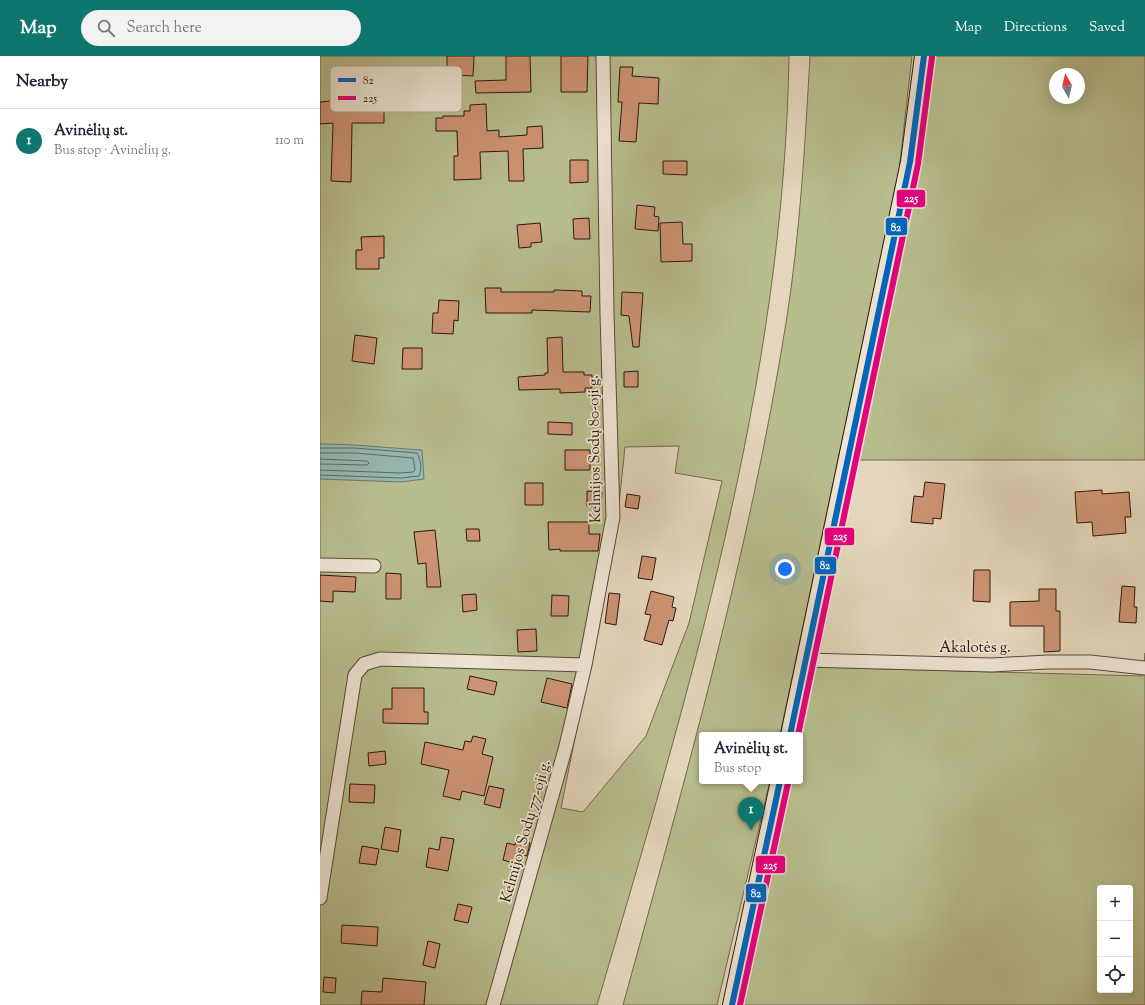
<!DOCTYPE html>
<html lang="en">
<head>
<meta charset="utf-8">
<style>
  body { margin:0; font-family:"Sorts Mill Goudy",serif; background:#f2f2f3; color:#1f2937 }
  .controls { position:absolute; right:12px; bottom:12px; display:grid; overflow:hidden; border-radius:4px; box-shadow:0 4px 16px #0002 }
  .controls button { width:36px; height:36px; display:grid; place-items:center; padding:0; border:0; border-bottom:1px solid #e0e1e3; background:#fff; color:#1f2937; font:20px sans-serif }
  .compass { position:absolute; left:729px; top:12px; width:36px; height:36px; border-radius:50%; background:#fff; box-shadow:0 4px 16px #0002; rotate:352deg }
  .you { position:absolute; left:465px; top:513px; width:14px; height:14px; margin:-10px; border:3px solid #fff; border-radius:50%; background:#1a73e8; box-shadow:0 0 0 6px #1a73e833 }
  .badge { display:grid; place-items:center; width:26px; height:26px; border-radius:50%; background:#0f766e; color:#fff; font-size:13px; font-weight:700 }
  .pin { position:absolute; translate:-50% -33px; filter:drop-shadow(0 1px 2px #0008) }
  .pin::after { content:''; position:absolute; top:21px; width:14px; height:12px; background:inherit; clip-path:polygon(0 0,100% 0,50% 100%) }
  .popup { position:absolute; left:379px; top:676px; width:104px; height:52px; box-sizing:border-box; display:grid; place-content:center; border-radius:4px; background:#fff; filter:drop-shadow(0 1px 3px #0005); font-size:13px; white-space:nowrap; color:#747a83 }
  .popup b { font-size:15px; color:#1f2937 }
  .popup::after { content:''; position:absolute; left:50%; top:100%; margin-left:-8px; border:8px solid transparent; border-top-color:#fff }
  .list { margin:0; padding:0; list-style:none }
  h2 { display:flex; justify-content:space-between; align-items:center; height:52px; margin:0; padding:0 16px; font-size:17px }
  h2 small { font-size:13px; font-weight:400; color:#747a83 }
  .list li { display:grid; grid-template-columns:26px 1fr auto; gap:12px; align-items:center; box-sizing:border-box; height:64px; padding:0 16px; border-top:1px solid #e0e1e3 }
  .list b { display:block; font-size:15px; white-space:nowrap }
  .list p { margin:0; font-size:13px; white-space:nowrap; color:#747a83 }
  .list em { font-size:13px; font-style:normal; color:#747a83 }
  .icon { flex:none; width:22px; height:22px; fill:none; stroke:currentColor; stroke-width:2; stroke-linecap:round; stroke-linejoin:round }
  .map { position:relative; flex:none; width:825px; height:949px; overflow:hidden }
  header { display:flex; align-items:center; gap:24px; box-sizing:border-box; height:56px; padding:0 20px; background:#0f766e; color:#fff }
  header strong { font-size:19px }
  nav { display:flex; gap:22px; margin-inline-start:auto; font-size:14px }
  .search { width:280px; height:36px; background:#f2f2f3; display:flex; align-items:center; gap:10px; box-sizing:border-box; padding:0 14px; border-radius:22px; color:#747a83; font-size:15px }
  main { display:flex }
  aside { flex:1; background:#fff }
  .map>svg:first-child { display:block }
</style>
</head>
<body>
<header>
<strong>Map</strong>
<div class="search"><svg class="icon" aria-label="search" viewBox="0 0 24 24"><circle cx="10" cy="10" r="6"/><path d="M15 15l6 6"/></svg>Search here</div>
<nav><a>Map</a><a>Directions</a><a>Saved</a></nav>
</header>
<main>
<aside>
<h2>Nearby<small></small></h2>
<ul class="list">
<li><span class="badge">1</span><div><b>Avinėlių st.</b><p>Bus stop · Avinėlių g.</p></div><em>110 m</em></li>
</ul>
</aside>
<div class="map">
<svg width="825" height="949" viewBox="0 0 825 949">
  <rect width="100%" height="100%" fill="#e4d6bc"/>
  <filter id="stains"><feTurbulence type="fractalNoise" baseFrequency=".005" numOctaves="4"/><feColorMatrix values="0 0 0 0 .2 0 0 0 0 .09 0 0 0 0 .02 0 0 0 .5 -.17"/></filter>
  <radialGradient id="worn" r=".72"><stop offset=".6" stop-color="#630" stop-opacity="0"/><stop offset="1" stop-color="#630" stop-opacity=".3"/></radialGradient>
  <path fill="#b8bd8e" stroke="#726a4b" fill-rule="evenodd" d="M0,0H469C464,325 368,640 277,949H0ZM359,390L355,417L402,425L369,567L326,680L263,756L241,752L296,477L305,391Z
    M490,0H592L579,115L460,679H382V725H450L397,949H303C365,724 429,498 466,267C480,179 485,89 490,0Z
    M611,0H825V404H537L590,158L601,86ZM735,18H759V42H735Z
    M825,597V949H420L469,725H480L479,679L494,611L823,620ZM780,832H810V934H780Z"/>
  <path fill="#95b9b4" stroke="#6b796f" d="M0,388C34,388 68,392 102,394L104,423L81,426L0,423Z"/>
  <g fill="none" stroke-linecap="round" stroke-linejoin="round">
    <path stroke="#61685e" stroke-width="1" d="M0,392H35L97,397C101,403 102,414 99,420L81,422L0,419
      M0,397H35L93,402L95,414L93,416L80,417L0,414
      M0,403L47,405L49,407L47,409L0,408"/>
  </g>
  <path fill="#cd9373" stroke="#2d1808" d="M127,0H154L153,20L134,19V13H127Z
    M186,0H210L211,36L156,37L155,25L186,24Z
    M241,0H268L267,36H241Z
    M300,11H313L312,20L339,22L338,48L319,47L316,86L299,85L302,46H298Z
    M27,37L28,50L38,49V53H64V67H32L31,126L11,125L13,67L0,68V46L11,45V38Z
    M166,48L167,75L179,74V81L207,79V71L222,70L223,92L203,93L204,125H189L188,95L160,96L161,123L134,124V100H138L137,75H116V62H123V60H144V55H150V49Z
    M250,104H268V126L250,127Z
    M343,105H367V119L343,118Z
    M317,149L335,151L334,160L339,161L338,175L315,173Z
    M269,162L270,183H254L253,163Z
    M362,166L363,188H372V205L341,206L340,167Z
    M220,167L222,186L211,187V191L199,192L197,169Z
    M64,180V202H59V213H36V194H42L41,181Z
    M165,232H181V236H234V234L262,235V240H271L270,256L212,254V257H166Z
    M302,236L323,237L319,291H313L309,260L301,259Z
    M119,244L139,245L138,265L134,264L133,278L112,277L113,257H118Z
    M35,279L57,282L54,308L32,305Z
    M242,281L243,316H264V319H272V332H265V336L240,337V333L199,334L198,321L225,319V317H228L227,282Z
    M83,292H102V313H82Z
    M318,315V331H304V316Z
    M228,366L252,367V379L228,378Z
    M245,394H270V414H245Z
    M605,426L625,428L621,463L613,462V468L591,466L594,440L603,441Z
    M205,427H223V449H205Z
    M782,434V438L809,436L811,461H805L806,477L773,480L772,466L757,467L755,436Z
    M267,435L282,436L281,451L267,450Z
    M307,438L320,440L318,453L305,451Z
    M228,466H269V478H280L278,495H240V493L229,494Z
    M146,473H159L160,485H147Z
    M115,474L121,531H107L106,507L98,508L94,476Z
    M322,500L336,502L332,524L318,522Z
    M654,514H670V546L653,545Z
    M66,517L81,518V543H66Z
    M0,519L36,521L35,536L13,535V546L0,545Z
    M802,530L815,531L814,551H817L816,567L799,566Z
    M719,533H736V555H740V595L724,596V570H690V546L719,545Z
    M331,535L354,541L352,551L356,552L353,565L349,564L342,589L324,584L331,559L325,558Z
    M289,537L300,538L296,569L285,567Z
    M156,538L157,554L143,556L142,539Z
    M232,539L249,540L248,560H231Z
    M216,573L217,595L198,596L197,574Z
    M150,620L177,626L174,639L147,633Z
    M227,622L252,628L247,652L221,646Z
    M72,632H104V656H108V668L63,667V653H72Z
    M153,680L166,683L162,698L173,701L164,740L142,735L140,744L123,740L129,714L101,708L105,686L143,694L145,685L151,686Z
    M65,695L66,708L49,710L48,697Z
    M30,728L55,729L54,747L29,746Z
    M169,730L184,733L180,752L164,748Z
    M65,771L81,774L78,796L61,793Z
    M121,781L134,783L128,815L106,811L109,792L119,794Z
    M197,783L210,787L207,800L200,798L197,808L183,804L187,787L195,789Z
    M42,790L59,793L56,809L39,807Z
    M138,848L152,851L148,867L134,864Z
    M22,869L58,871L57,890L21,887Z
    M108,885L120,888L115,912L103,909Z
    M4,921L16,922L15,937L3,936Z
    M63,922L106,926L104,949H41L42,935L62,936Z"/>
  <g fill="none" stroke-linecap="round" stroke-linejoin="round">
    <g stroke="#5b4835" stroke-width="15">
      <path id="minor" d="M0,509L54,510
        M486,604L672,609L727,606H770L825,612
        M0,842L35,619L44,608L60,603L265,609L293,461L287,258L283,0
        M173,949L246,690L265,609"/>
    </g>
    <g stroke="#2d1808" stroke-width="20">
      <path id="secondary" d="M470,679L590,106L604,0
        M412,949L460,725"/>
    </g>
    <use href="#minor" stroke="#ede4d3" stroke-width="13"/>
    <use href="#secondary" stroke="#ede4d3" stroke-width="18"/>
    <g stroke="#ede4d3" stroke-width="9">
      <path id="bus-1" d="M470,679L590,106L604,0
        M412,949L460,725"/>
    </g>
    <g stroke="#ede4d3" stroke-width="9">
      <path id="bus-2" d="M478,679L598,108L612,1
        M420,949L468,727"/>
    </g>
    <use href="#bus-1" stroke="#0065bd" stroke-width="6"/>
    <use href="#bus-2" stroke="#e5007d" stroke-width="6"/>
  </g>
  <g text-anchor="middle" stroke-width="3.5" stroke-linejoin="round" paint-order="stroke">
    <g font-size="15" fill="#2d1808" stroke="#ede4d3">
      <text transform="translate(274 393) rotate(-91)" y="5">Kelmijos Sodų 80-oji g.</text>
      <text x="655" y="596">Akalotės g.</text>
      <text transform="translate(205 775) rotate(-74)" y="5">Kelmijos Sodų 77-oji g.</text>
    </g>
  </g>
  <rect x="10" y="10" width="132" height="46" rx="6" fill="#ede4d3" stroke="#b3a796" stroke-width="1"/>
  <rect x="18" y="22" width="18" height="4" fill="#0065bd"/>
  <rect x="18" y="40" width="18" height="4" fill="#e5007d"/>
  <g font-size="11" fill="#2d1808">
    <text x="43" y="28">82</text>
    <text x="43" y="46">225</text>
  </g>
  <g stroke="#ede4d3" stroke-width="1.5">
    <rect x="576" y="133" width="30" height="19" rx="4" fill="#e5007d"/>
    <rect x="565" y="161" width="23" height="19" rx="4" fill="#0065bd"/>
    <rect x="504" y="471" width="31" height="19" rx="4" fill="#e5007d"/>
    <rect x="494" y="500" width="23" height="19" rx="4" fill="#0065bd"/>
    <rect x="435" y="799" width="31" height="19" rx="4" fill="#e5007d"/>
    <rect x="425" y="827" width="22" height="20" rx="4" fill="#0065bd"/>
  </g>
  <g font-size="11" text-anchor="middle" font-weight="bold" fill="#fff">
    <text x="591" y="146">225</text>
    <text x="576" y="175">82</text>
    <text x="520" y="484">225</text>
    <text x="505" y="513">82</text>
    <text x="450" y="813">225</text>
    <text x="436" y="841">82</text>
  </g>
  <rect width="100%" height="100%" filter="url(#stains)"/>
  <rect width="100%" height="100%" fill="url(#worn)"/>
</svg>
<div class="controls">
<button>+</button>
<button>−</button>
<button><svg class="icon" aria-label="locate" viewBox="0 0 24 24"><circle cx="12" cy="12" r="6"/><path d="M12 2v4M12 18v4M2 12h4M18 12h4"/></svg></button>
</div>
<svg class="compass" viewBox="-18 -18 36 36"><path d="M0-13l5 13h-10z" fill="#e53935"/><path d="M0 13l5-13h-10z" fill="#747a83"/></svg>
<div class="you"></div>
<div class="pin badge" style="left:431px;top:774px">1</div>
<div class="popup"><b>Avinėlių st.</b>Bus stop</div>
</div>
</main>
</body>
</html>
